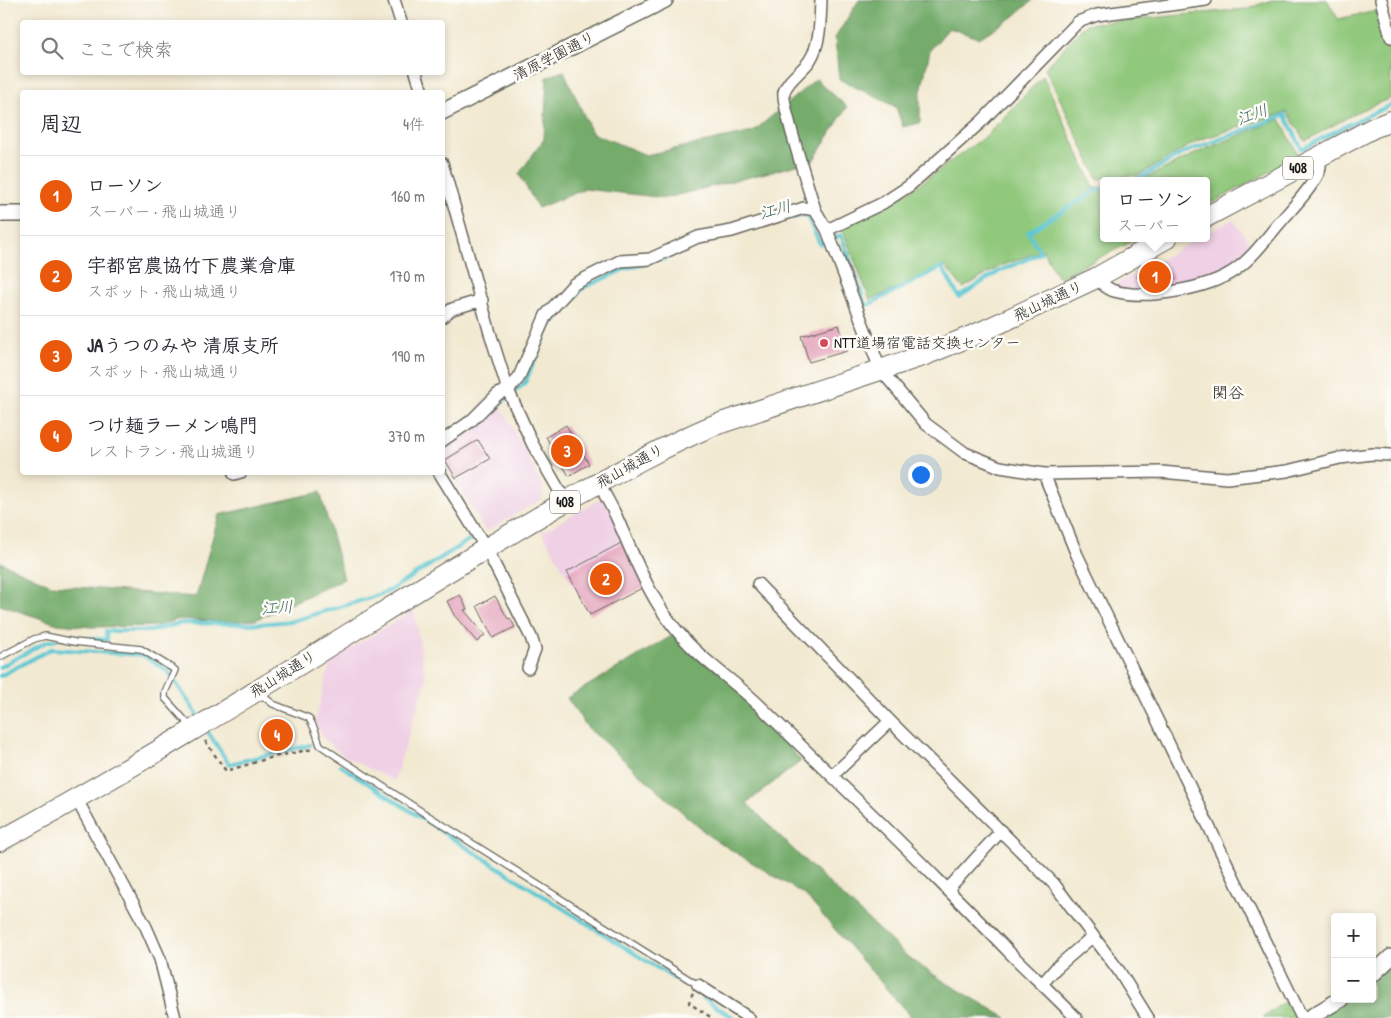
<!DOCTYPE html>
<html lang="ja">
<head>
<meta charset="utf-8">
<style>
  body { margin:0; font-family:"Patrick Hand","Klee One",sans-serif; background:#f7f7f7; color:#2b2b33 }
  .controls { position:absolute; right:15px; bottom:15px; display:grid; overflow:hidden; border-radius:5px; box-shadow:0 2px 8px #0003 }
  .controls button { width:45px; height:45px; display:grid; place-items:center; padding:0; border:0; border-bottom:1px solid #e1e1e2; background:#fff; color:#2b2b33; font:25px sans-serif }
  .you { position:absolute; left:920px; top:474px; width:18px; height:18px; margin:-12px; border:4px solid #fff; border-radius:50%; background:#1a73e8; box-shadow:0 0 0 8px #1a73e833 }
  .badge { display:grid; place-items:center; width:32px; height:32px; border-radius:50%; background:#ea580c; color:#fff; font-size:16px; font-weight:700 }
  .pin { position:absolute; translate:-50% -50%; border:2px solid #fff; box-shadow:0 1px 5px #0006 }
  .popup { position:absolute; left:1100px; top:177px; width:110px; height:65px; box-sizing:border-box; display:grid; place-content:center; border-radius:5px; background:#fff; filter:drop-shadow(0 1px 4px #0005); font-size:16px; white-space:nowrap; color:#7c7c81 }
  .popup b { font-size:19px; color:#2b2b33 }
  .popup::after { content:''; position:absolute; left:50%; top:100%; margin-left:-10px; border:10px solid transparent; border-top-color:#fff }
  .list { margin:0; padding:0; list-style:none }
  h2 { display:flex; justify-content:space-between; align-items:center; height:65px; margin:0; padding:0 20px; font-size:21px }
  h2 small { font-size:16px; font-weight:400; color:#7c7c81 }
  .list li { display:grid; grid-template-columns:32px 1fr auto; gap:15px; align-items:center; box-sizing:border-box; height:80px; padding:0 20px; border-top:1px solid #e1e1e2 }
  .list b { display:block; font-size:19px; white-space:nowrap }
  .list p { margin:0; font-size:16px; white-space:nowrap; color:#7c7c81 }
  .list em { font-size:16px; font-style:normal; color:#7c7c81 }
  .icon { flex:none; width:28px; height:28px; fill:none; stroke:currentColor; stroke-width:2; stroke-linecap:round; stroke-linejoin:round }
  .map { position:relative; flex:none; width:1391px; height:1018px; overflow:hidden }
  .search { position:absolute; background:#fff; box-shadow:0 2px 8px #0003; left:20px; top:20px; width:425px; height:55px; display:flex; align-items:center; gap:12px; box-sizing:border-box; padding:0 18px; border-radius:5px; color:#7c7c81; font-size:19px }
  .panel { position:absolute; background:#fff; box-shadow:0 2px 8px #0003; left:20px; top:90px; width:425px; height:385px; border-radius:5px }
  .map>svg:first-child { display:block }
</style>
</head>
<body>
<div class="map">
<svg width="1391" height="1018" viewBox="0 0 1391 1018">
  <rect width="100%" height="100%" fill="#fdfcf7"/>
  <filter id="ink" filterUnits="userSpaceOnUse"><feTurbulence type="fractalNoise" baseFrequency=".02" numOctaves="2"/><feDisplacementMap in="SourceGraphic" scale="10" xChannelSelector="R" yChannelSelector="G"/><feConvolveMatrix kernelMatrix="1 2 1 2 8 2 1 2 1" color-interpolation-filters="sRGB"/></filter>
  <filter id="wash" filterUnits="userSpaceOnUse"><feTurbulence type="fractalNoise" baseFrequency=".0096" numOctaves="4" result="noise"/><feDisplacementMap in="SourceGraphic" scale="20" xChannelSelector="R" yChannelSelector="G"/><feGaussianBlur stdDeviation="1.12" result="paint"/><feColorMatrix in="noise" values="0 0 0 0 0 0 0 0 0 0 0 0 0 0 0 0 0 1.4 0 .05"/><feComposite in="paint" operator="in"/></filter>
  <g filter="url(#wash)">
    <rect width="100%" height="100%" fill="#f2e9d1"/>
    <path fill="#efd0e5" d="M1233,219L1252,245L1220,272L1181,294L1110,288L1199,238H1206V234Z
      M501,406L543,486L542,499L486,532L443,461V452L476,429Z
      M606,496L647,586L590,615L542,532Z
      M414,610L426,680L394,781L341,754L324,739L315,722L331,660Z"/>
    <path fill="#90c87c" stroke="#56724c" d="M1272,0H1327L1338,19L1377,11L1391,58V98L1359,111L1305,141L1287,112L1199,140L1139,175L1098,179L1045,68L1086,24L1246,9Z
      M1043,76L1094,188L1104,187V238H1139L1058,278L1043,250L1001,266L963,288L946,267L870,300L842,228L910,191L986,136Z
      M1280,119L1299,156L1206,206V181H1139L1203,150Z
      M1286,1000L1300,1018H1263Z"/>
    <path fill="#74ac6c" stroke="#486444" d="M859,0H1033L1013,17L979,38L949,28L930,50L920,96V123L903,127L896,107L839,79L835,38Z
      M564,71L592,133L646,155L753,132L816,79L847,107L813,161L666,198L585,189L538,208L519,174L544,139L547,77Z
      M320,492L344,579L255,620L227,622L179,619L157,626L92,627L58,624L0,605V562L51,585L196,597L219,515Z
      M685,628L801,761L747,803L802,858L910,959L945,982L1007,1018H912L805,895L709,836L587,727L567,698Z
      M1391,961V1018H1318L1342,999H1372V976Z"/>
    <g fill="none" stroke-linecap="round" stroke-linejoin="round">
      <path stroke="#5bc7d3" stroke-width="4" d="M1131,181L1140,178L1183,153L1285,115L1302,149L1347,125L1391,105
        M792,218L806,214L820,244L841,235L866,306L942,267L959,297L998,272L1041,253L1028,232L1095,191L1104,189
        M661,260L705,241
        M483,417L525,383L548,329L583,288L627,268L645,264
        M63,638L70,637L107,640L106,631H150L181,623L257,624L292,621L370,598L389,591L477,535
        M0,667L46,642L56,640
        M0,676L51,649L143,655L168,671L200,719
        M206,729L229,764L310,745
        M340,765L461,844L683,984
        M703,998L734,1018"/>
    </g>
    <g id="blocks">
      <path fill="#e39fb9" d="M1158,264L1166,266L1173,278L1147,293L1137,276Z
        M839,325L847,351L809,362L801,336Z
        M566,425L589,464L569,476L546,437Z
        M478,440L490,459L456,478L445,460Z
        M623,542L646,586L590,615L567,572Z
        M460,595L467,609L464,610L485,635L477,642L454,615L447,601Z
        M495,596L508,619L510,618L515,627L493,638L477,606Z"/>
    </g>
  </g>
  <g filter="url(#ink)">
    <use href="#blocks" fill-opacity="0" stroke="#67645b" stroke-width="1"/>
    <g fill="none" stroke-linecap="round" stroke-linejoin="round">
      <g stroke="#67645b" stroke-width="8">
        <path id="lane" d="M0,657L34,639L45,636L74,642L141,649L175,670L165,692V698L190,726
          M259,693L273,704L309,718L315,730L320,745L336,756L424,813L698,985"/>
      </g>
      <g stroke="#67645b" stroke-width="14">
        <path id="street" d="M394,0L401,22
          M1381,0L1391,37
          M416,72L422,92
          M442,163L490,333L508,390L533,445L566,502
          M815,210C810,192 781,104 784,92C788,79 803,71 810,60C821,43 820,19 821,0
          M827,230L883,203L909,186L981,122L1078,22L1097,15L1206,0
          M1096,278C1101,283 1107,289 1114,291C1146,300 1208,289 1235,270C1254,257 1267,237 1282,220C1295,205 1310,190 1319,172C1321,167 1320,162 1320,157
          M442,317L452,309L482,300
          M442,441L471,421L498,394L508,390L518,379L546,315L574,284L620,261L650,259L698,237L732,231L804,208L815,210L827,230L880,369L926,424L965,453L1000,467L1044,474L1161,472L1227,478L1287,471L1340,458L1372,454L1391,455
          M439,472L486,548L531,637L535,649L528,668
          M234,474L241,472
          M1044,474L1077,555L1302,1018
          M599,483C604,494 611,505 616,516C634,556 649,598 678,632C701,660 733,680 759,705C819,764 881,822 940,882C964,906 988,930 1011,954C1033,976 1055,996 1076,1018
          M758,584L890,721L1054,884L1093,936
          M832,776L890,721
          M77,800L146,927L160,959L175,1018
          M948,889L1001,831
          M1043,983L1056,968L1093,936L1119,971L1148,1018
          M698,985L749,1018"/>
      </g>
      <g stroke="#67645b" stroke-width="18">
        <path id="secondary" d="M442,112L665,0
          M0,214H22
          M1372,975L1391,957
          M1309,1018L1341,999"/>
      </g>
      <g stroke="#67645b" stroke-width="22">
        <path id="highway" d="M1206,217L1373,128L1391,121
          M0,841C127,772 251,695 374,618C435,579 498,541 561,504C611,476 660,448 712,426L925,355L981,332L1096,278L1167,238"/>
      </g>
      <path stroke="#67645b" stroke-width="2.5" stroke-dasharray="4 4" stroke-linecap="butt" d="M205,741L226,771L273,757L313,749
        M693,993L690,998L689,1003L712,1018"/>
      <use href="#lane" stroke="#fff" stroke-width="5.5"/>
      <use href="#street" stroke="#fff" stroke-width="11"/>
      <use href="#secondary" stroke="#fff" stroke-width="15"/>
      <use href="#highway" stroke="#fff" stroke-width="20"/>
    </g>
  </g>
  <circle fill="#d1495b" stroke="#fdfcf7" stroke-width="2" cx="824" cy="343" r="5"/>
  <g text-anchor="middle" stroke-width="5" stroke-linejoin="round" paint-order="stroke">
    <g fill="#fdfcf7" stroke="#605f5e" stroke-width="1">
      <rect x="1283" y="156.5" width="30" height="23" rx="4"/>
      <rect x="550" y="490.5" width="30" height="23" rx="4"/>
    </g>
    <g font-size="14" font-weight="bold" fill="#1c1c1c">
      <text x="1298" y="173">408</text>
      <text x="565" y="507">408</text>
    </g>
    <g font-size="15" fill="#1c1c1c" stroke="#fdfcf7">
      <text transform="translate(554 56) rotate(-27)" y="5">清原学園通り</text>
      <text transform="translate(1048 301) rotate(-25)" y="5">飛山城通り</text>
      <text transform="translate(630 466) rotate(-29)" y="5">飛山城通り</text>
      <text transform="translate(283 674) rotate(-32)" y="5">飛山城通り</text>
    </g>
    <g font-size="15" fill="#1c1c1c" stroke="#fdfcf7" text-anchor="start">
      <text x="834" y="348">NTT道場宿電話交換センター</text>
    </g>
    <g font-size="16" font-style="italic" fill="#356065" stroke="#fdfcf7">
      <text transform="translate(1252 114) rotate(-20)" y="6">江川</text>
      <text transform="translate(775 209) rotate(-15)" y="6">江川</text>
      <text transform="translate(277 607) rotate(-4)" y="6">江川</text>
    </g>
    <g font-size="16" fill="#1c1c1c" stroke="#fdfcf7">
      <text x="1228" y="398">関谷</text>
    </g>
  </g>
</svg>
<div class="controls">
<button>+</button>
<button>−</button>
</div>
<div class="you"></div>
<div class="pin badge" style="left:1155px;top:277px">1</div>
<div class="popup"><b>ローソン</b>スーパー</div>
<div class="pin badge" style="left:606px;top:579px">2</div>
<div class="pin badge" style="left:567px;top:451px">3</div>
<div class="pin badge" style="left:277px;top:735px">4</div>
<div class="search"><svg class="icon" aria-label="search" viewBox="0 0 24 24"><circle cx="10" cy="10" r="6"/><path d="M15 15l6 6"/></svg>ここで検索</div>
<section class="panel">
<h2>周辺<small>4件</small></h2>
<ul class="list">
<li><span class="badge">1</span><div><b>ローソン</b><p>スーパー · 飛山城通り</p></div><em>160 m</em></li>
<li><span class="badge">2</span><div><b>宇都宮農協竹下農業倉庫</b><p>スポット · 飛山城通り</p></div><em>170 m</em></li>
<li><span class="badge">3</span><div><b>JAうつのみや 清原支所</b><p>スポット · 飛山城通り</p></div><em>190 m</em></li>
<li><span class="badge">4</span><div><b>つけ麺ラーメン鳴門</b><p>レストラン · 飛山城通り</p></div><em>370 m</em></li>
</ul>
</section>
</div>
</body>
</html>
